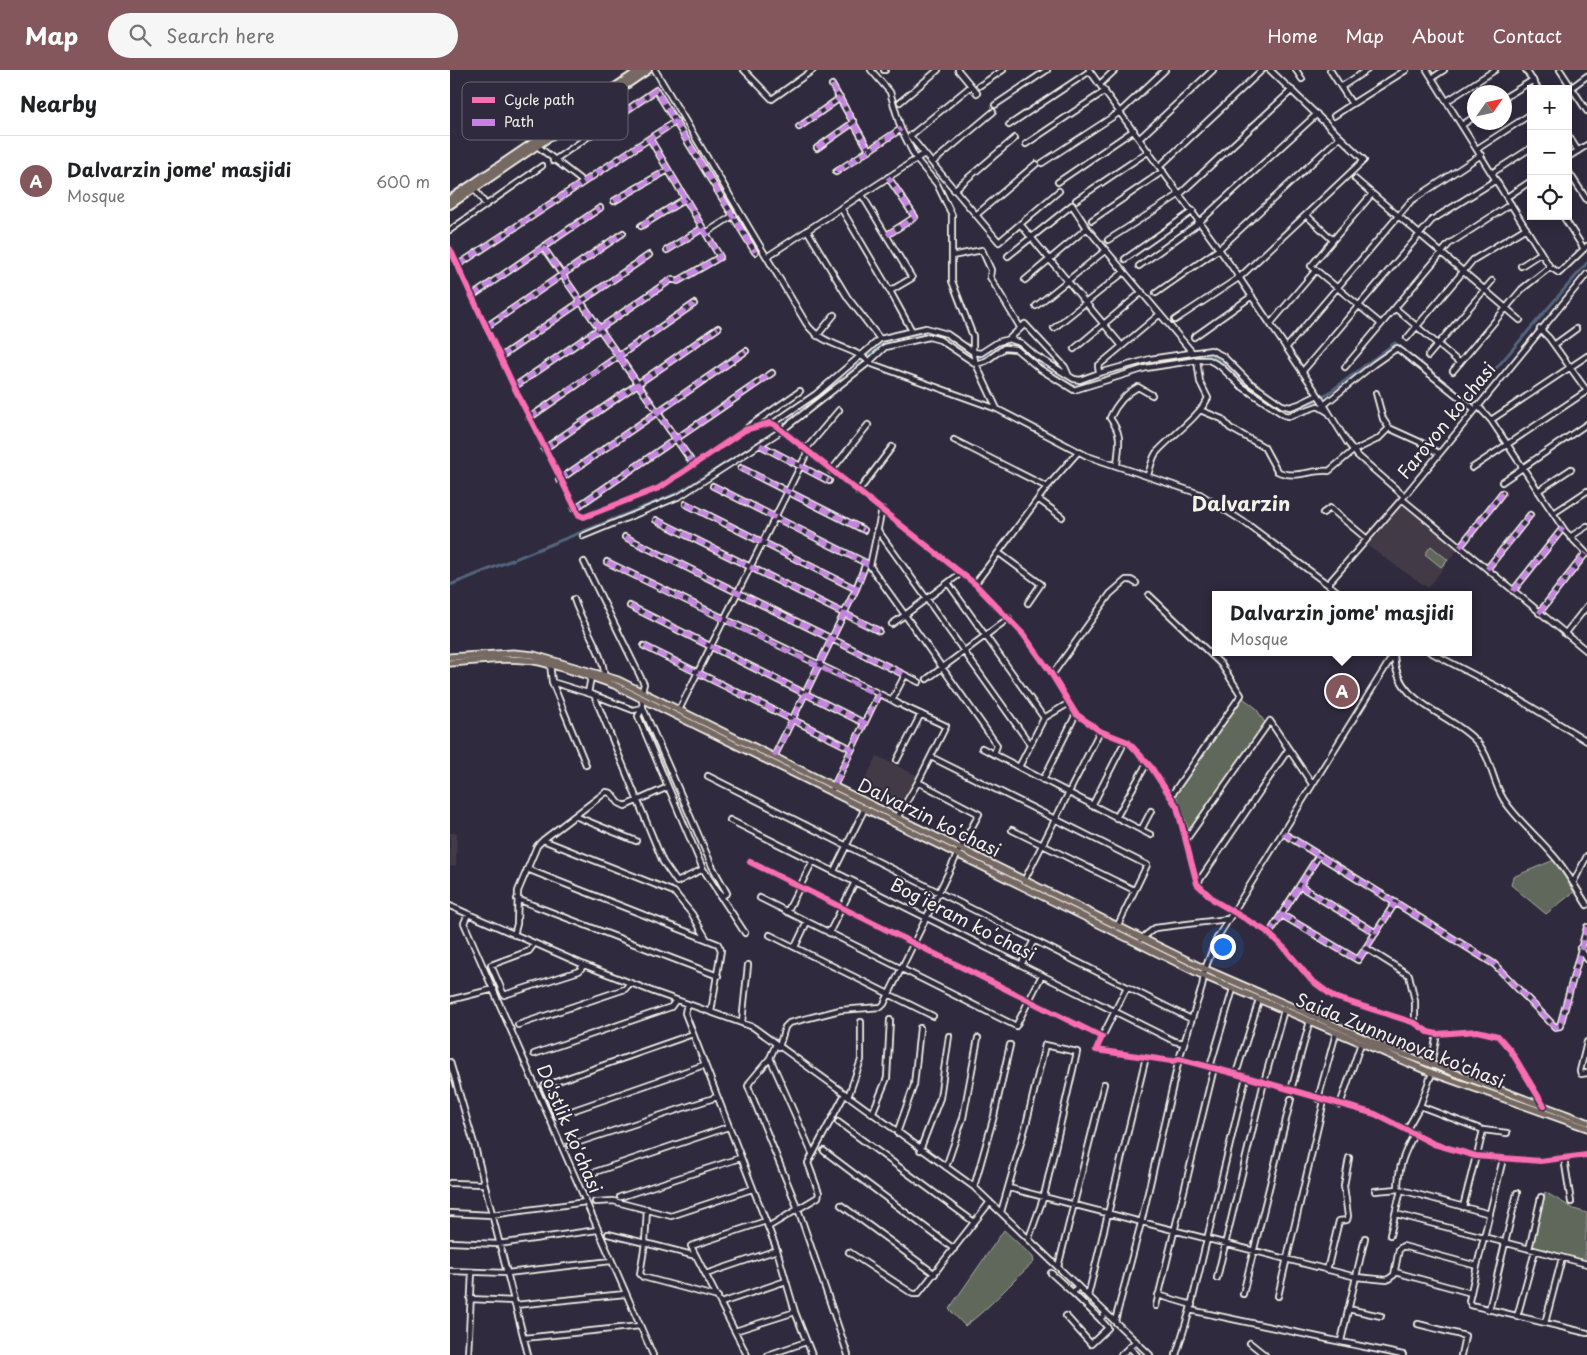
<!DOCTYPE html>
<html lang="en">
<head>
<meta charset="utf-8">
<style>
  body { margin:0; font-family:"Playpen Sans",sans-serif; background:#f6f6f6; color:#202124 }
  .controls { position:absolute; right:15px; top:15px; display:grid; overflow:hidden; border-radius:0px; box-shadow:0 2px 12px #0003 }
  .controls button { width:45px; height:45px; display:grid; place-items:center; padding:0; border:0; border-bottom:1px solid #e0e0e0; background:#fff; color:#202124; font:25px sans-serif }
  .compass { position:absolute; left:1017px; top:15px; width:45px; height:45px; border-radius:50%; background:#fff; box-shadow:0 2px 12px #0003; rotate:56deg }
  .you { position:absolute; left:772px; top:876px; width:18px; height:18px; margin:-12px; border:4px solid #fff; border-radius:50%; background:#1a73e8; box-shadow:0 0 0 8px #1a73e833 }
  .badge { display:grid; place-items:center; width:32px; height:32px; border-radius:50%; background:#84575d; color:#fff; font-size:16px; font-weight:700 }
  .pin { position:absolute; translate:-50% -50%; border:2px solid #fff; box-shadow:0 1px 5px #0006 }
  .popup { position:absolute; left:762px; top:521px; width:260px; height:65px; box-sizing:border-box; display:grid; place-content:center; border-radius:0px; background:#fff; filter:drop-shadow(0 1px 4px #0005); font-size:16px; white-space:nowrap; color:#757577 }
  .popup b { font-size:19px; color:#202124 }
  .popup::after { content:''; position:absolute; left:50%; top:100%; margin-left:-10px; border:10px solid transparent; border-top-color:#fff }
  .list { margin:0; padding:0; list-style:none }
  h2 { display:flex; justify-content:space-between; align-items:center; height:65px; margin:0; padding:0 20px; font-size:21px }
  h2 small { font-size:16px; font-weight:400; color:#757577 }
  .list li { display:grid; grid-template-columns:32px 1fr auto; gap:15px; align-items:center; box-sizing:border-box; height:90px; padding:0 20px; border-top:1px solid #e0e0e0 }
  .list b { display:block; font-size:19px; white-space:nowrap }
  .list p { margin:0; font-size:16px; white-space:nowrap; color:#757577 }
  .list em { font-size:16px; font-style:normal; color:#757577 }
  .icon { flex:none; width:28px; height:28px; fill:none; stroke:currentColor; stroke-width:2; stroke-linecap:round; stroke-linejoin:round }
  .map { position:relative; flex:none; width:1137px; height:1285px; overflow:hidden }
  header { display:flex; align-items:center; gap:30px; box-sizing:border-box; height:70px; padding:0 25px; background:#84575d; color:#fff }
  header strong { font-size:24px }
  nav { display:flex; gap:28px; margin-inline-start:auto; font-size:18px }
  .search { width:350px; height:45px; background:#f6f6f6; display:flex; align-items:center; gap:12px; box-sizing:border-box; padding:0 18px; border-radius:28px; color:#757577; font-size:19px }
  main { display:flex }
  aside { flex:1; background:#fff }
  .map>svg:first-child { display:block }
</style>
</head>
<body>
<header>
<strong>Map</strong>
<div class="search"><svg class="icon" aria-label="search" viewBox="0 0 24 24"><circle cx="10" cy="10" r="6"/><path d="M15 15l6 6"/></svg>Search here</div>
<nav><a>Home</a><a>Map</a><a>About</a><a>Contact</a></nav>
</header>
<main>
<aside>
<h2>Nearby<small></small></h2>
<ul class="list">
<li><span class="badge">A</span><div><b>Dalvarzin jome' masjidi</b><p>Mosque</p></div><em>600 m</em></li>
</ul>
</aside>
<div class="map">
<svg width="1137" height="1285" viewBox="0 0 1137 1285">
  <rect width="100%" height="100%" fill="#2f2a3d"/>
  <filter id="ink" filterUnits="userSpaceOnUse"><feTurbulence type="fractalNoise" baseFrequency=".02" numOctaves="2"/><feDisplacementMap in="SourceGraphic" scale="10" xChannelSelector="R" yChannelSelector="G"/><feConvolveMatrix kernelMatrix="1 2 1 2 8 2 1 2 1" color-interpolation-filters="sRGB"/></filter>
  <g filter="url(#ink)">
    <path fill="#433a47" d="M953,433L1008,479L978,518L918,476Z
      M427,686L468,706L454,734L413,714Z
      M0,763H7L6,796H0Z"/>
    <path fill="#5f675a" stroke="#aaaca1" d="M981,476L998,490L991,497L975,484Z
      M793,628L806,638L815,653L739,760L726,725Z
      M1104,790L1124,822L1096,844L1061,815L1063,807Z
      M1095,1122L1124,1139L1137,1143L1135,1190L1082,1177Z
      M554,1160L583,1187L584,1192C560,1213 541,1237 515,1256L499,1239Z"/>
    <g fill="none" stroke-linecap="round" stroke-linejoin="round">
      <path stroke="#52667e" stroke-width="3" d="M0,515L228,423L317,367L393,309L430,275L465,265L482,263L526,288C540,289 547,273 561,273L586,293L624,316C652,312 743,273 766,288C789,303 810,333 837,342L868,331L945,273L1016,329L1023,325L1137,193"/>
      <g stroke="#f4f1e8" stroke-width="8">
        <path id="minor" d="M205,0L356,253C372,277 402,275 422,294L547,339L637,386L750,424L797,454L892,525
          M294,0L322,29L363,0
          M421,0L440,22L451,59L466,89L487,114L502,145V211L523,266V282L526,294L547,339
          M434,0H435
          M508,0L527,23
          M639,0L782,197L868,325L897,372L907,385L954,426
          M846,0L852,9
          M880,0L902,34L956,0
          M977,0L1100,197L1109,203L1137,176
          M1076,0L1088,19
          M1110,0L1137,41
          M982,8L994,0
          M650,14L665,0
          M382,15L419,80
          M521,16L460,66L482,93L543,42
          M529,16L553,0
          M891,17L917,0
          M1118,20L1137,6
          M1054,28L1083,10
          M997,31L1045,0
          M450,32L488,0
          M545,35L597,0
          M130,46L142,64L206,20L305,182
          M884,46L902,34
          M559,55L640,1
          M1012,55L1024,47
          M349,57L390,28
          M1118,65L1128,81
          M690,68L763,0
          M576,74L655,21
          M86,75L132,111
          M367,78L404,52
          M1027,79L1081,44
          M1118,87L1137,75
          M103,91L142,64
          M482,93L549,172L609,121
          M592,93L670,42L715,0
          M710,96L812,0
          M1118,101L1137,130
          M386,102L451,59
          M1042,103L1081,78
          M905,109L1070,250
          M608,112L684,60
          M24,118L36,135L92,96
          M504,120L565,68
          M922,124L861,196L931,254
          M1057,127L1081,111
          M626,130L699,81
          M164,131L218,100
          M391,138L440,221L462,208L412,125
          M526,145L586,94
          M856,145L883,170
          M1113,146L1134,179
          M642,150L713,101
          M570,154L672,276L710,244
          M191,156L235,129
          M0,160L36,135
          M357,160L398,228L430,269
          M256,163L284,145
          M437,165L465,147L438,107
          M658,170L730,124L842,20
          M93,177L244,395
          M0,179L64,317L129,445L134,447L209,418L295,360L320,353L325,355L525,514L573,564L599,600L626,644L650,661L678,672L701,697L727,737L747,814L765,831L816,861L836,880L861,910L884,927L965,953L978,962L987,964L1027,961L1048,966L1061,981L1094,1036
          M217,180L253,158
          M318,186L474,84
          M502,186L532,180L541,200L540,207L570,257
          M558,186L622,135L637,158L742,282
          M675,189L743,141
          M8,195L226,51
          M689,196L746,155L867,44
          M1071,196L1091,183
          M575,210L637,158
          M440,221L462,261
          M706,223L769,179L890,67
          M22,226L150,138
          M586,236L656,180
          M945,238L1010,293
          M725,250L790,207L914,90L820,0
          M821,253L866,200
          M36,257L173,163
          M604,258L674,202
          M1090,259L1099,268L1137,321
          M367,266L384,245
          M744,267L802,226
          M957,268L1023,190L1076,158
          M559,269L571,273L586,286L624,309L630,310L649,303
          M1104,275L1126,259
          M672,276L648,296L649,303L700,289L761,280L773,286L799,312L832,335L840,337L849,334L868,325
          M836,278L961,131L1031,85
          M624,279L692,222
          M978,286L1042,211
          M50,287L199,185
          M895,297L999,174L1061,134
          M1003,301L1072,219L1100,197
          M852,302L982,150L1046,110
          M64,317L222,209L228,211L270,187L200,69
          M926,323L933,349L939,358
          M874,335L924,294L947,278L1024,339
          M1027,335L1041,350L1115,461L1137,484
          M750,340L772,349L780,358L814,377L827,401C845,410 861,399 879,401L903,381L928,369L939,358L972,373L988,383
          M79,348L244,234
          M1041,350L1137,286
          M322,354L366,324L430,269L476,258L497,264L523,282L531,283L548,272L559,269L575,254L615,297L619,306
          M298,357L350,321
          M504,370L597,417
          M310,375L379,411
          M94,379L268,258
          M356,379L389,340
          M667,395C669,373 673,366 660,348C666,335 675,324 688,317L702,325
          M291,398L414,460
          M1022,398L1137,321
          M381,401L418,355
          M698,405C700,399 702,389 706,383C721,366 748,348 758,328L750,312L747,290H759L770,296L791,316L834,345L839,346L868,336L878,342
          M109,410L296,281
          M1052,412L1137,354
          M263,416L416,493L406,519L324,687
          M1088,421L1121,399
          M408,422L442,377
          M588,429L612,447
          M952,429L1137,581
          M236,434L406,519
          M124,439L322,303
          M432,439L420,496L455,545L511,503
          M873,443L880,438L917,469
          M1104,443L1137,421
          M206,450L429,561
          M427,459L580,674
          M133,466L230,426L331,361L419,292L435,277L479,267L490,270L526,294L536,291L554,278L566,279L590,299L624,320L696,298L747,290
          M1120,467L1137,456
          M1010,477L1052,423
          M549,483L591,514L578,533
          M134,492L194,614L192,621
          M157,492L442,630L455,605L453,604L175,467
          M1037,499L1080,445
          M498,513L594,648
          M525,514L597,417L628,382
          M878,514L952,429L1137,204
          M1063,521L1113,458
          M699,525L771,594L791,625L721,726
          M124,529C130,550 155,586 154,605
          M180,536L414,653
          M1089,543L1136,483
          M442,554L455,545L547,675L544,684
          M1115,564L1137,536
          M194,576L402,679
          M980,582L1057,622L1137,671
          M944,585C946,634 995,640 1024,669C1042,686 1041,710 1054,730C1067,750 1087,766 1102,784C1116,799 1126,818 1137,835
          M100,593L102,612L144,625
          M455,605L469,612
          M602,605L660,524L676,510H681L686,513
          M477,609L559,548
          M102,612L136,695
          M138,623L141,607
          M192,629L193,638L262,796L277,823L270,827
          M442,630L449,634
          M193,638L183,640L144,625L213,792L227,812L253,799
          M193,638L188,646L253,799L295,863
          M229,640L358,381
          M532,678L701,765
          M481,687L697,795L667,857
          M447,690L471,644
          M569,697L594,648L619,633
          M258,706L677,917L652,967
          M593,710L626,644
          M383,718L428,625
          M642,736L672,677
          M125,746L186,771
          M447,748L468,712L496,656L453,636
          M666,748L697,693
          M280,750L724,971L734,973
          M562,760L684,820
          M691,760L701,741
          M833,763L1044,894L1105,957L1110,956L1137,857
          M93,770L224,822L242,844L256,868
          M736,770L820,651L862,714
          M300,792L652,967L646,980L722,991L729,989L786,1004L925,1044L984,1074L1026,1086L1090,1091L1137,1085
          M77,799L268,874L271,880L261,942
          M384,801L415,738
          M574,811L650,661
          M1123,813L1137,786
          M747,814L838,680
          M850,816L926,863
          M310,828L566,956L592,905
          M67,829L268,906
          M0,836L134,895L204,922L303,957L524,1117L700,1285
          M337,842L363,791
          M18,844L14,853L203,1285
          M832,845L908,890L945,833
          M379,863L405,812
          M819,864L869,785
          M64,865L67,854L68,821L87,776L93,770L156,722L161,723L169,733L175,736L218,717
          M320,865L483,946
          M691,869L705,858L778,849
          M84,874L79,881L41,895L54,925L129,901L134,895
          M345,877L357,852
          M916,878L959,905L965,931V953
          M1130,878L1137,889
          M571,895L584,870
          M677,917L741,949
          M0,930L44,919
          M237,934L235,943L327,1180L345,1242L362,1285
          M292,952L298,895
          M68,955L175,919L180,913
          M243,964L94,1016L107,1046L254,995
          M1137,972L1130,1001L1131,1004L1137,1003
          M326,974L320,988L300,1012L298,1016L348,1139L398,1285
          M329,977L335,957L339,953L390,940L431,937L434,934L510,779L529,744L468,712
          M84,984L221,937L226,930
          M320,988L362,1083
          M0,992L25,1077L78,1285
          M981,995L987,964
          M760,997L783,919
          M786,1004L809,930
          M841,1020L860,951
          M398,1027L411,990V952
          M868,1029L886,963
          M890,1035L911,973
          M970,1036L1033,1060L1057,1063
          M422,1044L437,1008L440,950
          M388,1052L524,1152
          M957,1059L970,1036L982,1003
          M447,1063L464,1015L470,958
          M965,1063C954,1082 948,1098 948,1119L1040,1144
          M120,1075L267,1027
          M470,1080L490,1028L499,966
          M374,1081L504,1179
          M1027,1086L1033,1060
          M1114,1088L1121,1132
          M496,1097L513,1048L528,968
          M136,1105L278,1057
          M0,1113L33,1114
          M524,1117L544,1046L560,975
          M559,1118L906,1207L937,1210L944,1205L949,1179L953,1176L1027,1196L1053,1089
          M925,1121L948,1119
          M170,1127L290,1088
          M145,1132L163,1131L221,1146L302,1119
          M391,1135L485,1204
          M1013,1137L1026,1086
          M551,1142L576,1055L595,975L627,982L594,1126L579,1168
          M0,1143L41,1145L136,1132
          M946,1144L1137,1194
          M318,1157L368,1127L369,1123L358,1093L395,1024
          M158,1164L195,1173L197,1139
          M940,1165L951,1120
          M0,1172L48,1174L147,1160
          M1079,1179L1091,1127
          M399,1182L463,1224H468L540,1132
          M246,1186L195,1173L190,1204L193,1207L268,1227
          M1027,1196L1019,1231L1021,1235L1137,1263
          M608,1197L654,1014
          M877,1200L889,1151L897,1150L898,1146L894,1116L899,1088
          M0,1201L57,1203L161,1191
          M945,1202L1021,1223
          M601,1203L623,1223L628,1216
          M256,1204L327,1180
          M767,1208L814,1012L834,940
          M623,1223L650,1249
          M793,1224L841,1029
          M708,1225L742,1235
          M638,1226L696,987
          M828,1226L874,1031
          M20,1229L64,1231
          M271,1233L336,1211
          M65,1235L175,1224
          M706,1236L764,998
          M898,1239L931,1246
          M740,1240L953,1285
          M1039,1240L1067,1123
          M616,1246L641,1274L658,1258L650,1249L656,1243
          M1067,1247L1085,1181
          M665,1251L691,1153L729,989L752,917L755,899L767,868L945,582
          M1095,1253L1112,1188
          M968,1254L1015,1266L1011,1285
          M285,1261L345,1242
          M74,1268L190,1256
          M891,1271L915,1168
          M800,1273L815,1285
          M679,1277L687,1285
          M18,1285L22,1202
          M297,1285L241,1176L316,1151
          M318,1285L356,1272
          M671,1285L686,1271
          M726,1285L740,1240L796,1007"/>
      </g>
      <g stroke="#f4f1e8" stroke-width="9">
        <path id="major" d="M0,587L63,583L84,585L168,610L755,899L937,978L1137,1052
          M0,593C29,591 61,586 90,592C115,598 140,606 164,615L754,906L982,1003L1137,1058"/>
      </g>
      <g stroke="#f4f1e8" stroke-width="10">
        <path id="highway" d="M0,129L190,0
          M0,135L198,0"/>
      </g>
      <use href="#minor" stroke="#2f2a3d" stroke-width="4.5"/>
      <use href="#major" stroke="#766964" stroke-width="5.5"/>
      <use href="#highway" stroke="#766964" stroke-width="6"/>
      <path stroke="#c483df" stroke-width="5" stroke-dasharray="10 5" stroke-linecap="butt" d="M382,15L419,80
        M130,46L142,64L206,20L305,182
        M349,57L390,28
        M367,78L404,52
        M386,102L451,59
        M164,131L218,100
        M191,156L235,129
        M437,165L465,147L438,107
        M93,177L244,395
        M217,180L253,158
        M8,195L226,51
        M22,226L150,138
        M36,257L173,163
        M50,287L199,185
        M64,317L222,209L228,211L270,187L200,69
        M79,348L244,234
        M310,375L379,411
        M94,379L268,258
        M291,398L414,460
        M109,410L296,281
        M263,416L416,493L406,519L324,687
        M236,434L406,519
        M124,439L322,303
        M206,450L429,561
        M175,467L453,604
        M1010,477L1052,423
        M157,492L428,625L383,718
        M1037,499L1080,445
        M1063,521L1113,458
        M180,536L414,653
        M1089,543L1136,483
        M194,576L402,679
        M833,763L1044,894L1105,957L1110,956L1137,857
        M850,816L926,863
        M832,845L908,890L945,833
        M819,864L869,785"/>
      <g stroke="#2f2a3d" stroke-width="9">
        <path id="cycleway" d="M0,179L64,317L129,445L134,447L209,418L295,360L320,353L325,355L525,514L573,564L599,600L626,644L650,661L678,672L701,697L727,737L747,814L765,831L816,861L836,880L861,910L884,927L965,953L978,962L987,964L1027,961L1048,966L1061,981L1094,1036
          M300,792L652,967L646,980L722,991L729,989L786,1004L925,1044L984,1074L1026,1086L1090,1091L1137,1085"/>
      </g>
      <use href="#cycleway" stroke="#f96db3" stroke-width="6"/>
    </g>
  </g>
  <g text-anchor="middle" stroke-width="4" stroke-linejoin="round" paint-order="stroke">
    <g font-size="18" fill="#f4f1e8" stroke="#2f2a3d">
      <text transform="translate(997 351) rotate(-51)" y="6">Farovon ko'chasi</text>
      <text transform="translate(479 748) rotate(26)" y="6">Dalvarzin koʻchasi</text>
      <text transform="translate(513 850) rotate(27)" y="6">Bogʻieram koʻchasi</text>
      <text transform="translate(950 971) rotate(22)" y="6">Saida Zunnunova ko'chasi</text>
      <text transform="translate(119 1059) rotate(67)" y="6">Do'stlik ko'chasi</text>
    </g>
    <g font-size="20" font-weight="bold" fill="#f4f1e8" stroke="#2f2a3d">
      <text x="791" y="441">Dalvarzin</text>
    </g>
  </g>
  <rect x="12" y="12" width="166" height="58" rx="8" fill="#2f2a3d" stroke="#6a6670" stroke-width="1"/>
  <rect x="22" y="27" width="23" height="6" fill="#f96db3"/>
  <rect x="22" y="49" width="23" height="7" fill="#c483df"/>
  <g font-size="14" fill="#f4f1e8">
    <text x="54" y="35">Cycle path</text>
    <text x="54" y="57">Path</text>
  </g>
</svg>
<div class="controls">
<button>+</button>
<button>−</button>
<button><svg class="icon" aria-label="locate" viewBox="0 0 24 24"><circle cx="12" cy="12" r="6"/><path d="M12 2v4M12 18v4M2 12h4M18 12h4"/></svg></button>
</div>
<svg class="compass" viewBox="-18 -18 36 36"><path d="M0-13l5 13h-10z" fill="#e53935"/><path d="M0 13l5-13h-10z" fill="#757577"/></svg>
<div class="you"></div>
<div class="pin badge" style="left:892px;top:621px">A</div>
<div class="popup"><b>Dalvarzin jome' masjidi</b>Mosque</div>
</div>
</main>
</body>
</html>
